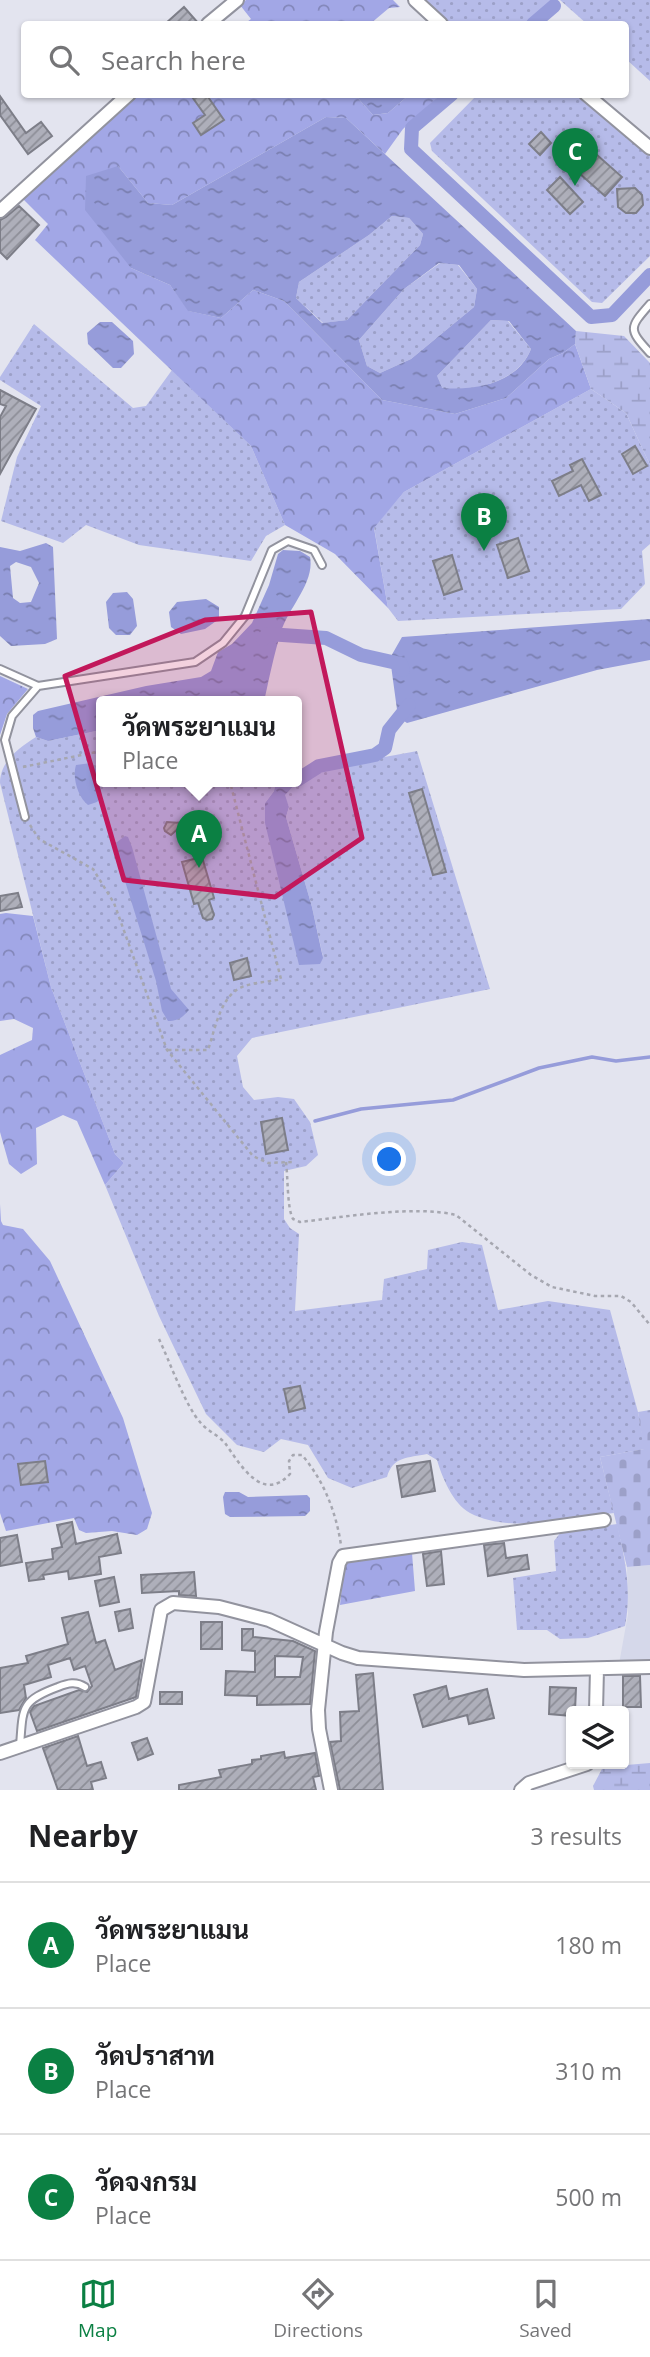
<!DOCTYPE html>
<html lang="en">
<head>
<meta charset="utf-8">
<style>
  body { margin:0; font-family:"Open Sans",Sarabun,sans-serif; background:#f2f2f2; color:#202124 }
  .controls { position:absolute; right:21px; bottom:21px; display:grid; overflow:hidden; border-radius:7px; box-shadow:0 2px 5px #0004 }
  .controls button { width:63px; height:63px; display:grid; place-items:center; padding:0; border:0; border-bottom:2px solid #e0e0e0; background:#fff; color:#202124; font:35px sans-serif }
  .you { position:absolute; left:390px; top:1160px; width:24px; height:24px; margin:-18px; border:5px solid #fff; border-radius:50%; background:#1a73e8; box-shadow:0 0 0 10px #1a73e833 }
  .badge { display:grid; place-items:center; width:46px; height:46px; border-radius:50%; background:#0b8043; color:#fff; font-size:23px; font-weight:700 }
  .pin { position:absolute; translate:-50% -58px; filter:drop-shadow(0 2px 4px #0008) }
  .pin::after { content:''; position:absolute; top:37px; width:24px; height:21px; background:inherit; clip-path:polygon(0 0,100% 0,50% 100%) }
  .popup { position:absolute; left:96px; top:696px; width:206px; height:91px; box-sizing:border-box; display:grid; place-content:center; border-radius:7px; background:#fff; filter:drop-shadow(0 2px 5px #0005); font-size:23px; white-space:nowrap; color:#757577 }
  .popup b { font-size:26px; color:#202124 }
  .popup::after { content:''; position:absolute; left:50%; top:100%; margin-left:-14px; border:14px solid transparent; border-top-color:#fff }
  .list { margin:0; padding:0; list-style:none }
  h2 { display:flex; justify-content:space-between; align-items:center; height:91px; margin:0; padding:0 28px; font-size:30px }
  h2 small { font-size:23px; font-weight:400; color:#757577 }
  .list li { display:grid; grid-template-columns:46px 1fr auto; gap:21px; align-items:center; box-sizing:border-box; height:126px; padding:0 28px; border-top:2px solid #e0e0e0 }
  .list b { display:block; font-size:26px; white-space:nowrap }
  .list p { margin:0; font-size:23px; white-space:nowrap; color:#757577 }
  .list em { font-size:23px; font-style:normal; color:#757577 }
  .icon { flex:none; width:38px; height:38px; fill:none; stroke:currentColor; stroke-width:2; stroke-linecap:round; stroke-linejoin:round }
  .map { position:relative; flex:none; width:650px; height:1790px; overflow:hidden }
  .search { position:absolute; background:#fff; box-shadow:0 2px 5px #0004; left:21px; right:21px; top:21px; height:77px; display:flex; align-items:center; gap:18px; box-sizing:border-box; padding:0 24px; border-radius:7px; color:#757577; font-size:26px }
  .sheet { height:469px; background:#fff }
  nav { display:flex; justify-content:space-around; align-items:center; box-sizing:border-box; height:98px; border-top:2px solid #e0e0e0; background:#fff; font-size:19px; color:#757577 }
  nav a { display:grid; justify-items:center; gap:4px }
  nav .on { color:#0b8043 }
  .map>svg:first-child { display:block }
</style>
</head>
<body>
<div class="map">
<svg width="650" height="1790" viewBox="0 0 650 1790">
  <defs>
    <pattern id="grass-dots" width="8" height="8" patternUnits="userSpaceOnUse" patternTransform="scale(1.75)"><rect width="8" height="8" fill="#b6bbe9"/><path d="M2 2h.1M6 6h.1" fill="none" stroke="#9ca0c8" stroke-width="1.8" stroke-linecap="round"/></pattern>
    <pattern id="forest-crowns" width="20" height="18" patternUnits="userSpaceOnUse" patternTransform="scale(1.75)"><rect width="20" height="18" fill="#a2a7e6"/><path d="M2 6a3 3 0 1 1 6 0M12 15a3 3 0 1 1 6 0" fill="none" stroke="#8387ba"/></pattern>
    <pattern id="wetland-marsh" width="20" height="14" patternUnits="userSpaceOnUse" patternTransform="scale(1.75)"><rect width="20" height="14" fill="#b6bbe9"/><path d="M1 5h8M5 5V1M11 12h8M15 12V8" fill="none" stroke="#9ca0c8"/></pattern>
    <pattern id="cemetery-stones" width="16" height="16" patternUnits="userSpaceOnUse" patternTransform="scale(1.75)"><rect width="16" height="16" fill="#b6bbe9"/><path d="M2 7V4a2 2 0 0 1 4 0v3zM10 15v-3a2 2 0 0 1 4 0v3z" fill="#9ca0c8"/></pattern>
    <pattern id="water-ripples" width="26" height="14" patternUnits="userSpaceOnUse" patternTransform="scale(1.75)"><rect width="26" height="14" fill="#969cda"/><path d="M2 4q2-2 4 0t4 0M15 11q2-2 4 0t4 0" fill="none" stroke="#7a7fb0"/></pattern>
    <pattern id="building-hatch" width="6" height="6" patternUnits="userSpaceOnUse" patternTransform="scale(1.75)"><rect width="6" height="6" fill="#aeafba"/><path d="M-1 1l2-2M0 6l6-6M5 7l2-2" fill="none" stroke="#8d8e97"/></pattern>
  </defs>
  <rect width="100%" height="100%" fill="#e3e4ef"/>
  <path fill="#d5d8ea" d="M650,1565V1663L619,1664L628,1614L627,1567Z"/>
  <path fill="url(#grass-dots)" d="M425,0H552L524,24H451Z
    M560,0H650V81L626,59V24H587Z
    M477,95H580L650,154V256L602,303L592,302L432,151L430,143Z
    M392,216L409,218L423,234L420,245L347,320L323,323L296,298L299,282L369,235Z
    M440,263L458,265L477,289L474,307L411,359L380,373L367,366L359,340L404,289Z
    M491,320L508,321L531,349C517,383 475,391 442,389L436,377Z
    M34,324L133,408L146,406L172,370L251,446L285,525L266,536L251,561L139,545L86,525L63,543L1,521L17,457L41,406L0,380V377Z
    M591,389L626,413L650,465V544L642,551L645,584L621,609L398,621L388,608L374,527L404,492Z
    M101,730V782H272L275,785L274,791L265,803L323,957L312,907L286,817L289,807L284,795C303,767 384,758 417,751L490,989L252,1038L237,1056L243,1087L254,1100L278,1097L294,1099L310,1122L318,1155L306,1166L284,1171V1219L290,1228L299,1234L295,1311L382,1300L384,1279L427,1269L428,1250L462,1242L482,1245L498,1310L548,1301L610,1310L638,1412L645,1449L600,1457L614,1513C571,1518 510,1534 470,1513C453,1504 442,1477 437,1460L427,1454C408,1458 393,1456 387,1477L352,1488L328,1478L308,1445L281,1439L264,1452L237,1445L206,1414L159,1316L105,1185L124,1163L115,1154L51,987L0,783C0,761 19,748 36,737L48,741Z
    M617,1524C625,1558 632,1591 625,1626L588,1638L560,1639L547,1630H517L513,1578L556,1571L554,1541L561,1532Z"/>
  <path fill="url(#forest-crowns)" d="M246,0H393L400,7L389,8L370,24H244L251,19L240,5Z
    M138,95H355L373,115L388,113L409,95H440L403,129L385,154L346,118L326,117L172,205L148,203L118,166L131,268L170,285L189,311L221,318L253,290L284,301L382,400L455,414L506,398L549,359L563,353L575,344L591,389L404,492L374,528L388,608L335,554L285,525L251,446L35,240L48,224L22,198Z
    M0,676L28,689L7,714L0,735Z
    M6,913L33,916L51,987L115,1154L124,1163L105,1185L77,1121L63,1115L36,1128L37,1164L21,1174L9,1164L0,1132V1055L32,1040L33,1028L14,1019L0,1021V914Z
    M0,1204L1,1221L3,1225L23,1229L50,1261L123,1418L152,1513L147,1529L137,1535L112,1531L86,1533L79,1530L74,1518L6,1531L0,1513Z
    M412,1553L415,1591L340,1605L344,1567L351,1560Z"/>
  <path fill="url(#wetland-marsh)" d="M576,331L624,336L650,363V465L626,413L591,389L575,344Z
    M650,1763V1790H594L593,1786L603,1767Z"/>
  <path fill="url(#cemetery-stones)" d="M650,1410V1565L627,1567L600,1457L644,1449L638,1412Z"/>
  <path fill="url(#water-ripples)" fill-rule="evenodd" d="M355,95H409L388,113L373,115Z
    M326,117L346,118L576,331L575,344L563,353L549,359L506,398L455,414L382,400L284,301L253,290L221,318L188,311L170,285L131,268L85,210L86,176L118,166L148,203L172,205ZM392,216L409,218L423,234L420,245L347,320L322,323L296,298L299,282L369,235ZM439,263L459,265L477,289L474,307L411,359L380,373L367,366L359,340L404,289ZM491,320L509,321L531,349C518,383 475,391 442,388L437,376Z
    M100,322H112L133,341L134,354L121,368H113L88,344L87,333Z
    M46,543L53,547L57,639L45,644L11,646L0,636V547L20,551ZM16,562L31,567L39,583L31,602L20,603L13,598L10,566Z
    M283,550L300,551L310,557C315,583 288,608 281,632C274,654 269,679 264,702H101V730L48,741L36,737L33,728V715L38,711L146,686L201,677L211,671L218,652L232,644L252,623L269,585L278,554Z
    M127,592L133,599L137,626L130,635H116L109,628L106,602L113,593Z
    M206,599L219,607V619L205,629L181,634L171,627L169,612L177,602Z
    M650,619V660L597,670L407,723L398,717L390,658L402,637Z
    M91,763L97,770L102,796L97,802L88,805C78,797 72,778 76,765Z
    M272,782H297L285,795L289,807L286,817L312,907L323,958L320,964L299,965L265,823V803L274,791L275,785Z
    M125,836L128,837L132,847L171,989L189,1010C183,1017 178,1021 168,1021L162,1011L156,981L115,849L117,842Z
    M225,1492H239L248,1497L307,1495L310,1498V1511L305,1516L230,1517L225,1514L223,1497Z"/>
  <g fill="none" stroke-linecap="round" stroke-linejoin="round">
    <path stroke="#969cda" stroke-width="3.5" d="M315,1121L361,1109L453,1100L539,1068L592,1057L616,1061L650,1057"/>
    <path stroke="#969cda" stroke-width="14" d="M533,24L554,6
      M452,94L412,128L411,149L591,317L612,315L650,275
      M263,639L268,634L326,638L361,655L401,664L403,670
      M297,780L319,766L375,755L385,748L389,730L409,705"/>
  </g>
  <path fill="url(#building-hatch)" stroke="#7d7e88" stroke-width="2" fill-rule="evenodd" d="M184,7L199,24H165Z
    M190,94H206L224,120L201,135L193,123L205,115Z
    M0,96L26,133L41,122L52,136L28,154L0,115Z
    M541,132L551,143L540,155L529,144Z
    M588,147L622,177L605,196L571,166Z
    M560,177L583,202L570,214L547,190Z
    M635,188L642,195L643,205L636,213H626L618,207L617,189Z
    M19,206L39,225L7,259L0,252V220L6,217Z
    M0,390L36,409L0,474V417L6,406L0,404Z
    M635,446L647,466L633,474L622,454Z
    M582,459L601,495L589,501L581,485L559,496L552,481L573,471L570,465Z
    M518,538L529,571L508,578L497,545Z
    M452,555L462,589L444,595L433,561Z
    M422,789L446,872L433,875L409,793Z
    M192,815L198,818V825L196,828L181,826L171,835L165,831L164,828L167,822L181,823Z
    M202,857L214,898L209,900L214,915L212,919L207,920L203,918L198,903L194,904L182,862Z
    M18,893L22,907L0,911V896Z
    M247,958L251,976L234,980L230,963Z
    M282,1118L288,1150L266,1154L261,1122Z
    M300,1386L305,1408L289,1412L284,1389Z
    M45,1461L48,1482L21,1485L18,1464Z
    M430,1461L435,1491L402,1497L397,1466Z
    M72,1522L76,1544L117,1534L121,1553L99,1557L101,1574L69,1579L68,1571L43,1575L44,1579L29,1581L26,1563L53,1559L52,1549L62,1547L57,1525Z
    M17,1535L22,1562L0,1566V1538Z
    M504,1543L506,1558L527,1555L529,1569L488,1576L484,1545Z
    M441,1551L444,1584L427,1586L423,1554Z
    M194,1572L196,1596L179,1595V1591L142,1593L141,1575Z
    M114,1577L119,1602L100,1606L95,1581Z
    M130,1609L133,1628L119,1631L115,1612Z
    M88,1612L96,1643L105,1640L115,1670L142,1660L136,1697L37,1731L30,1712L34,1706L79,1690L87,1692L92,1686L85,1666L74,1670L70,1658L48,1665L51,1677L24,1685L26,1698L19,1710L0,1713V1668L28,1663L26,1656L68,1644L62,1618Z
    M201,1622H222V1649H201Z
    M242,1629H253V1637L293,1641L315,1651L310,1704L257,1705V1696L225,1695L226,1671L255,1672V1651L242,1650ZM275,1656L303,1657L300,1677H275Z
    M373,1673L383,1790H340L330,1742L341,1741L340,1712L359,1711L356,1675Z
    M623,1676H640L641,1707H623Z
    M446,1686L449,1699L487,1689L494,1718L469,1724L467,1715L423,1727L414,1695Z
    M550,1687L576,1688L575,1711H571V1716L549,1714Z
    M160,1692H182V1704H160Z
    M78,1736L87,1766L101,1762L106,1778L91,1782L93,1790H58L43,1748Z
    M147,1738L153,1754L138,1760L132,1743Z
    M284,1752L285,1758L315,1753L319,1776L313,1777L316,1790H179V1785L221,1777L219,1770L252,1764V1760L261,1759V1756Z"/>
  <g fill="none" stroke-linecap="round" stroke-linejoin="round">
    <g stroke="#92939e" stroke-width="10">
      <path id="lane" d="M650,304C629,328 628,329 650,353
        M0,669L38,686L195,662L223,643L245,616L272,550L288,541L314,550L322,565
        M25,817L5,740L12,716L38,686
        M20,1746C23,1708 20,1701 58,1687C68,1683 76,1681 85,1687"/>
    </g>
    <g stroke="#92939e" stroke-width="16">
      <path id="street" d="M415,0L441,24
        M208,24L237,0
        M586,94L650,148
        M0,211L129,94
        M596,1711L597,1669
        M0,1753L136,1707L144,1702L161,1610L173,1603L219,1607L269,1620L342,1653L358,1658L524,1670L650,1667
        M331,1790L319,1729L318,1710L326,1632L339,1563L343,1556L604,1520
        M521,1790L529,1783L587,1764"/>
    </g>
    <path stroke="#a6a7b0" stroke-width="2.5" stroke-dasharray="3.5 3.5" stroke-linecap="butt" d="M23,767L101,751
      M30,825L39,839L93,869L114,903L167,1050L253,1156L268,1163L292,1162
      M168,1050H208C215,1030 220,996 242,987C254,982 269,982 281,979L230,782
      M286,1162C288,1177 287,1208 293,1219L300,1222C344,1217 414,1205 456,1215L531,1275L552,1287L595,1296H621L631,1302L650,1325
      M159,1339C169,1360 186,1407 200,1422C207,1431 218,1435 225,1443C240,1464 262,1504 290,1474L289,1461L293,1455H302C324,1481 336,1512 341,1545"/>
    <use href="#lane" stroke="#fff" stroke-width="6"/>
    <use href="#street" stroke="#fff" stroke-width="12"/>
  </g>
  <path fill="#c2185b" fill-opacity="0.2" stroke="#c2185b" stroke-width="5" stroke-linejoin="round" d="M311,612L362,838L275,897L124,880L65,676L205,620Z"/>
</svg>
<div class="controls">
<button><svg class="icon" aria-label="layers" viewBox="0 0 24 24"><path d="M12 4l9 5-9 5-9-5zM3 14l9 5 9-5"/></svg></button>
</div>
<div class="you"></div>
<div class="pin badge" style="left:199px;top:868px">A</div>
<div class="popup"><b>วัดพระยาแมน</b>Place</div>
<div class="pin badge" style="left:484px;top:551px">B</div>
<div class="pin badge" style="left:575px;top:186px">C</div>
<div class="search"><svg class="icon" aria-label="search" viewBox="0 0 24 24"><circle cx="10" cy="10" r="6"/><path d="M15 15l6 6"/></svg>Search here</div>
</div>
<section class="sheet">
<h2>Nearby<small>3 results</small></h2>
<ul class="list">
<li><span class="badge">A</span><div><b>วัดพระยาแมน</b><p>Place</p></div><em>180 m</em></li>
<li><span class="badge">B</span><div><b>วัดปราสาท</b><p>Place</p></div><em>310 m</em></li>
<li><span class="badge">C</span><div><b>วัดจงกรม</b><p>Place</p></div><em>500 m</em></li>
</ul>
</section>
<nav>
<a class="on"><svg class="icon" aria-label="map" viewBox="0 0 24 24"><path d="M3 6l6-2 6 2 6-2v14l-6 2-6-2-6 2zM9 4v14M15 6v14"/></svg>Map</a>
<a><svg class="icon" aria-label="directions" viewBox="0 0 24 24"><path d="M12 3l9 9-9 9-9-9zM9 14v-3h6M13 9l2 2-2 2"/></svg>Directions</a>
<a><svg class="icon" aria-label="saved" viewBox="0 0 24 24"><path d="M7 4h10v16l-5-4-5 4z"/></svg>Saved</a>
</nav>
</body>
</html>
